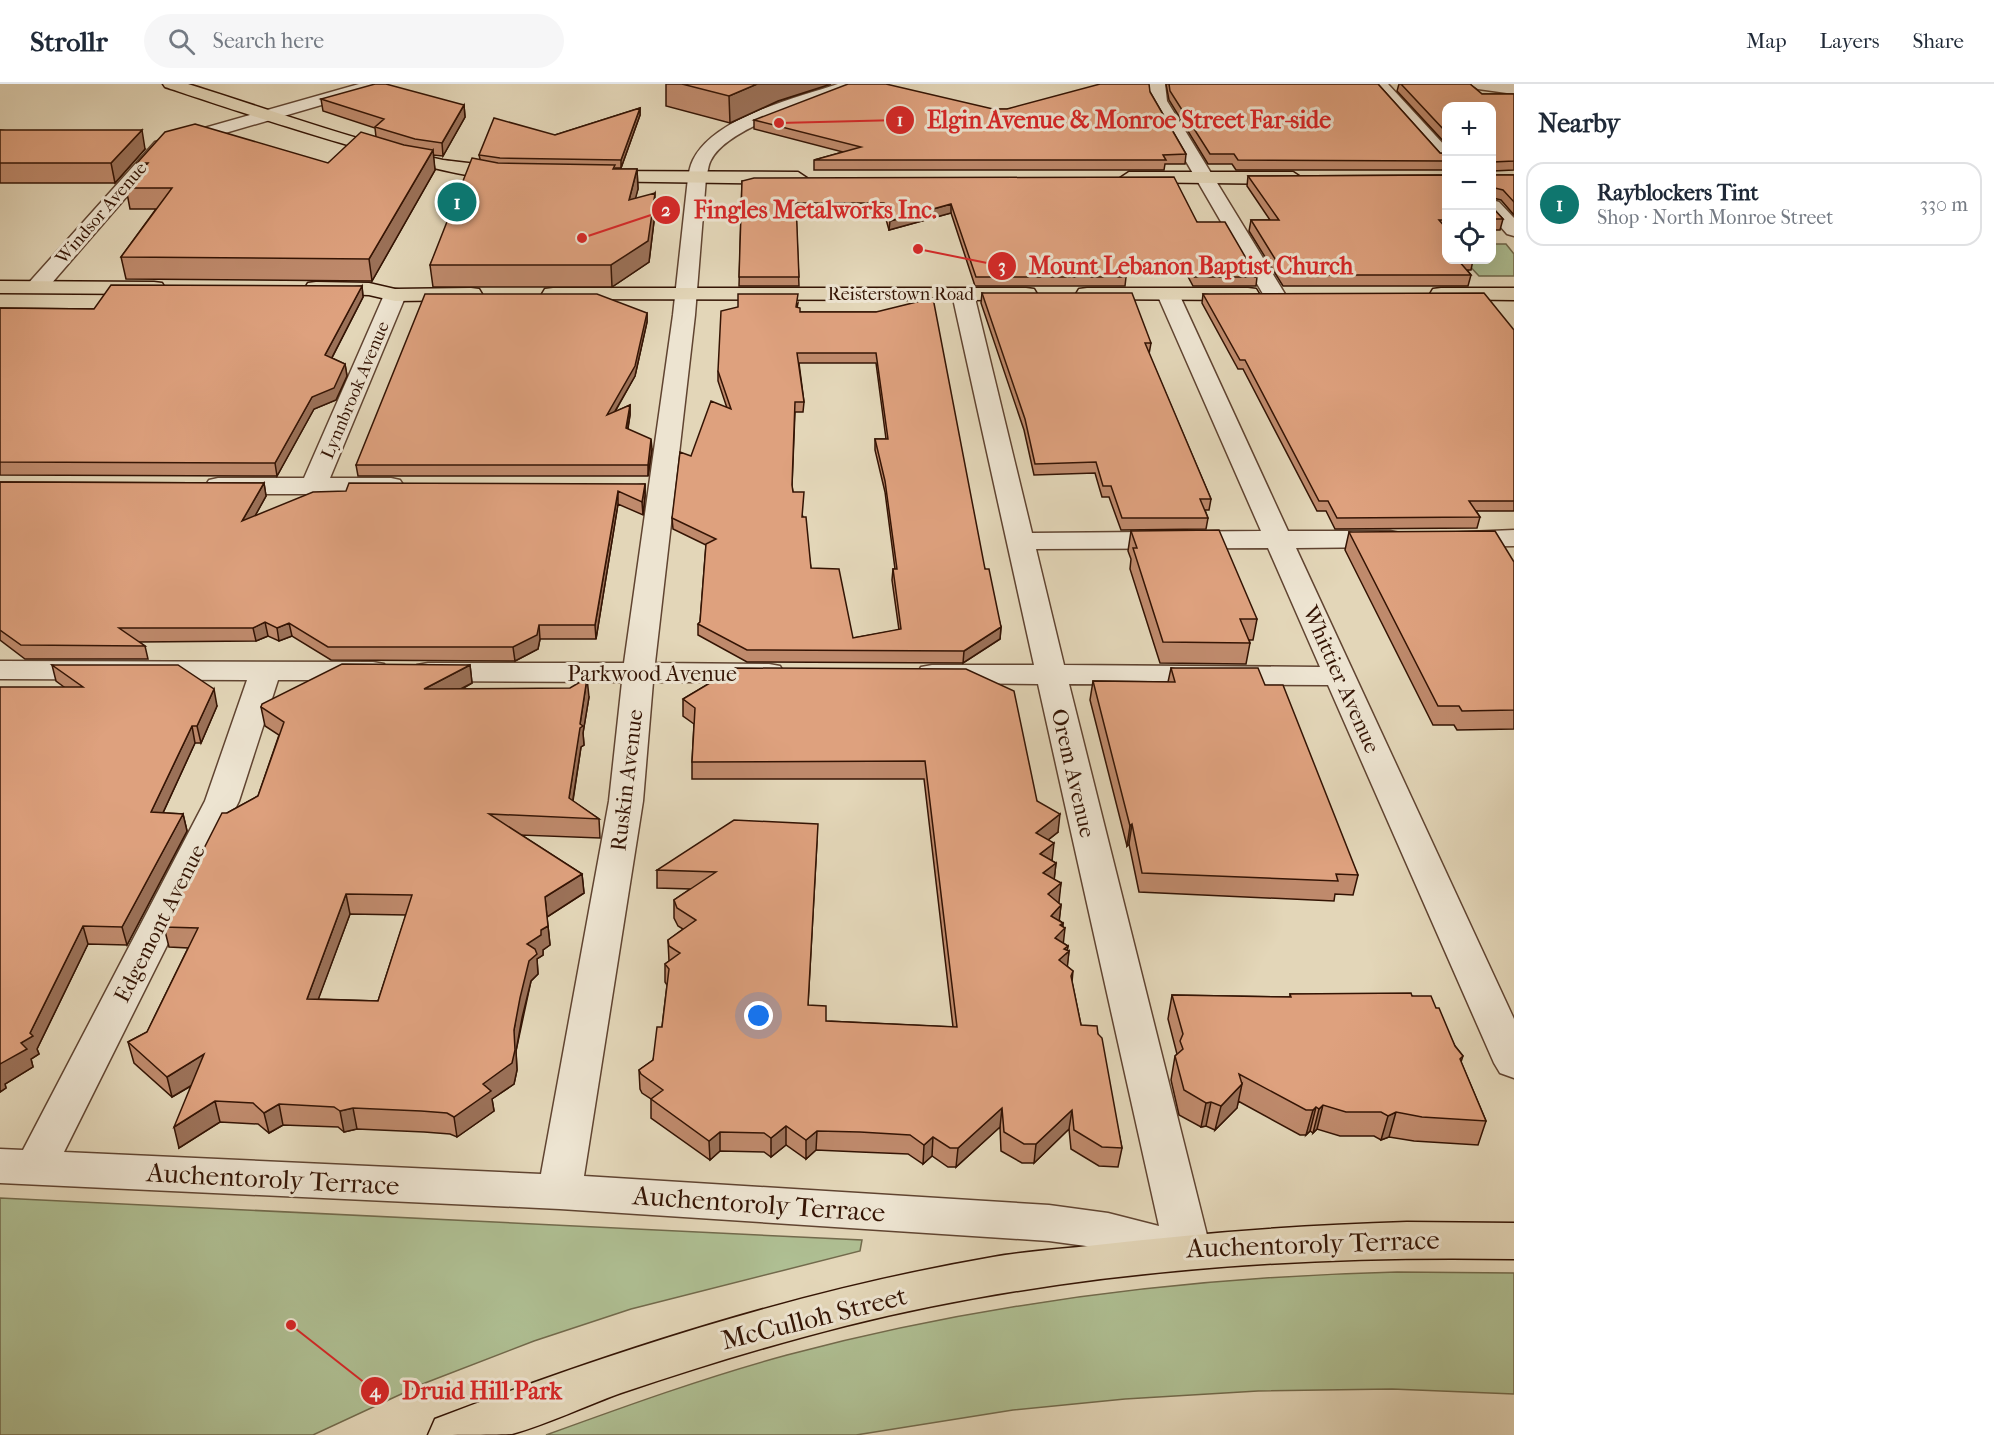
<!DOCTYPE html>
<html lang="en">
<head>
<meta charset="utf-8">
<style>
  body { margin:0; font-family:"IM FELL French Canon",serif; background:#f6f6f7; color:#1f2937 }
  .controls { position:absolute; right:18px; top:18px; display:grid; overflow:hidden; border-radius:12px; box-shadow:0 6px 24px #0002 }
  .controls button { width:54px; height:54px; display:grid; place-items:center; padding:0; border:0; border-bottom:2px solid #e0e1e3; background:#fff; color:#1f2937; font:30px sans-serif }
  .you { position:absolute; left:759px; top:932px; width:21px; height:21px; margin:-15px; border:4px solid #fff; border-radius:50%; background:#1a73e8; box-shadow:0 0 0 9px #1a73e833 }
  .badge { display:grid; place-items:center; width:39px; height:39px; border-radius:50%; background:#0f766e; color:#fff; font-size:20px; font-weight:700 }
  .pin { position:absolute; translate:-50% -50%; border:3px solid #fff; box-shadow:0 2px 6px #0006 }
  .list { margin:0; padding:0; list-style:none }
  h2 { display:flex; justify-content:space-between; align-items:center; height:78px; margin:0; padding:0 24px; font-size:26px }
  h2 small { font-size:20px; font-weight:400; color:#747a83 }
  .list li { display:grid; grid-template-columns:39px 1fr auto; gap:18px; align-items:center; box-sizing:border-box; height:84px; margin:0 12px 12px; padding:0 12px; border:2px solid #e0e1e3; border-radius:18px }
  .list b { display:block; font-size:22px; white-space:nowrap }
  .list p { margin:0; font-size:20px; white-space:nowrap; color:#747a83 }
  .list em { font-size:20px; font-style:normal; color:#747a83 }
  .icon { flex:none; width:33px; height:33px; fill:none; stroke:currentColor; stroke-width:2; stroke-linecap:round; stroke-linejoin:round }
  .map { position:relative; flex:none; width:1514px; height:1351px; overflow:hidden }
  header { display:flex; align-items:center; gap:36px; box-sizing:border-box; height:84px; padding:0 30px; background:#fff; border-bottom:2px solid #e0e1e3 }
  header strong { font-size:28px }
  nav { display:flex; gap:33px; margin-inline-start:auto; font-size:21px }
  .search { width:420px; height:54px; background:#f6f6f7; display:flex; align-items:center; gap:15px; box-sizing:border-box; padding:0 21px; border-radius:33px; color:#747a83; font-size:22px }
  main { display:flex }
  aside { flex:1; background:#fff }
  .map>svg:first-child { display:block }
</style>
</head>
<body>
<header>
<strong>Strollr</strong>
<div class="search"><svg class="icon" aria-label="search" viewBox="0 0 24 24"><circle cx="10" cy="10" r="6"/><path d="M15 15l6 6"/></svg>Search here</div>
<nav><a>Map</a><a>Layers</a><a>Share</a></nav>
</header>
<main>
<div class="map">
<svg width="1514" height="1351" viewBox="0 0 1514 1351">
  <rect width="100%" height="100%" fill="#e3d6b8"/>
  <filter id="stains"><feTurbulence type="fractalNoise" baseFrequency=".00333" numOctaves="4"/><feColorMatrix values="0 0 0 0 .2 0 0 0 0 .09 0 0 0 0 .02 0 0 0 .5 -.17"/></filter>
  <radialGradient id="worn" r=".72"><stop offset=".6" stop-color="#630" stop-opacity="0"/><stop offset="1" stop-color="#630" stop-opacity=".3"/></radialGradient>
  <path fill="#afbf93" stroke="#726a4c" stroke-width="1.5" d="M1492,160H1506L1514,170V192H1479L1464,176H1492Z
    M0,1114L862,1156L860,1167L631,1225L534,1257L425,1299L313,1351H0Z
    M1397,1188L1514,1189V1310L1392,1305L1258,1307L1125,1315L1013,1326L856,1351H546C626,1322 706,1293 787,1271C987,1218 1191,1193 1397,1188Z"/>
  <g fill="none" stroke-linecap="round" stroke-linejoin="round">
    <g stroke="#604431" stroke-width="3">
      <path id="minor" d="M359,0H385L383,3L167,66L44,208H28L25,203L155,58Z
        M838,0H862L860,3C823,16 729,41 711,76C708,81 708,88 706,94L695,231L655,579L769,580L780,582L784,589L780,596L769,598H653L643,717L584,1092L1049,1121L1108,1129L1159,1142L1038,600L932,599L921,597L917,590L921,583L932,581H1034L952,210L955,205H971L974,210L1032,449L1261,447L1157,210L1160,205H1176L1179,210L1288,447H1390L1400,449L1404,455L1400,461L1390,463L1296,464L1514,935V994L1500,989L1494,979L1328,601L1069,600L1211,1167L1204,1180L1188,1185L1108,1165L1049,1157L560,1125L0,1099V1065L23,1066L205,717L247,596L0,595V577L373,578L384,580L388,587L384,594L373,596H278L239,717L64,1068L541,1090L609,717L622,598L428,597L417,595L413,588L417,581L428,579H624L673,231L688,94C689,88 690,82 693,76C714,33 796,14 838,0ZM1268,464L1320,583L1064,581L1036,465Z
        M1149,0H1165L1167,17L1285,210L1282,215H1266L1263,210L1151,17Z
        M1371,0H1388L1446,63V78L1440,77Z
        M1470,0H1514V10L1478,5Z
        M1492,116L1499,118L1514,134V152L1507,150L1492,133Z
        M395,205L403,206L406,211L330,394H391L400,396L404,402L400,408L391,410H218L209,408L205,402L209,396L218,394H304L384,211L387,206Z
        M1514,446V462L1454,463L1444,461L1440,455L1444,449Z"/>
    </g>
    <g stroke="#341404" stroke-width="3">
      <path id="major" d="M163,0H188C272,26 357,58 443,76C457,78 517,83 522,91C503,118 207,17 165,3Z
        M592,87L798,88L807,94L798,100L585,97L583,93Z
        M1129,88H1293L1302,94L1293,100L1122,98L1120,94Z
        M0,197L154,198L162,199L165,204L162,209L154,210L0,209Z
        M316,198L369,199L395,205L471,204L479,205L482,210L479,215L471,216L395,217L369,211L308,209L305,204L308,199Z
        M553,204H1026L1034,205L1037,210L1034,215L1026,216L545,215L542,210L545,205Z
        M1087,204H1248L1256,205L1259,210L1256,215L1248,216L1079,215L1076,210L1079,205Z
        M1441,204H1514V216L1433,215L1430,210L1433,205Z
        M1407,1138L1514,1139V1175C1291,1171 1062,1188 845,1242C770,1261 695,1284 621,1309C585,1322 548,1340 512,1350C492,1351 450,1351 428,1351L435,1335C616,1266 801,1206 993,1173C1027,1167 1062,1165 1097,1161C1200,1149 1303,1141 1407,1138Z"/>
    </g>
    <use href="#minor" fill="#ede4d1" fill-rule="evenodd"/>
    <use href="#major" fill="#e3d6b8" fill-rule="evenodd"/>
  </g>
  <path fill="#bf8a6c" stroke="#341404" stroke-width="1.5" fill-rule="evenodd" d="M666,0H831L778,17L730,39L666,22Z
    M1166,0H1378L1440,69L1446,70V86H1236L1232,80H1208L1169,16Z
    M1399,0H1470L1482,10H1514V86L1493,87V91H1514V131L1501,116L1493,114L1492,123L1503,135L1500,146H1491V22H1446V60L1397,7Z
    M1150,8L1186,70L1185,80H1165L1164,86H814V76L843,68L754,45V36L1007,25Z
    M321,15L464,21L465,33L443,72L433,71L435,86L372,197L126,195L121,173L156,125H130L126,104L139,89L137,79H328L376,53L375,44L323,27Z
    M640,24V31L621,84H615V85H637L638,105L635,114L655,129L649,178L612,203H433L430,181L480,75L479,71L555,51Z
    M0,46L145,65L115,99H0Z
    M1446,91V176H1473L1471,186H1467L1471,191L1468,202H1283L1249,147L1251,136H1270L1247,102L1248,92Z
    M742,97L1197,138L1257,193L1256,202H1193L1185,187H1124L1126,193L1125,202H975L951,129L889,146L884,128H796L799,202H739Z
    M362,202L363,213L332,274L345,280L347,292L336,316L314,325L277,392L0,391V224L94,225Z
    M982,209L1151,259L1149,270L1211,415L1209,426H1205L1208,434L1206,445L1121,446L1109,413H1102L1095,389L1034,391L1024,346L981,219Z
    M1203,210L1514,246V427H1476L1480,433L1477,444L1335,445L1326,427H1317L1243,285H1238L1202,219Z
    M798,219L797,224L800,228H876L985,485L1001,543L1000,555L963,579L747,578L698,551V540L700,538L706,461L673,445L672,434L691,372L727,324L718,297V287ZM799,279H876L886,355H875V366L885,408L895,485H893L892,496L899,546L853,554L811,484L803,433L793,408L792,402L795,328H803L804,318Z
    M647,229V238L635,292L615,328L630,321V331L628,345L652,365L648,392H358L356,381Z
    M0,398L264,399L266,412L255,432L645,400V412L643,431L618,420L596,555H540L538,565L515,577L331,576L292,552L279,557L268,552L256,557L139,558L145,562L148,575H25L0,556Z
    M1131,447L1257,535L1253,556H1249L1250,559L1246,580L1160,579L1130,485L1131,475L1128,467Z
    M1349,448L1514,478V645L1457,646L1454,641H1433L1345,466Z
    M52,581L217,622L201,659H195L163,729L183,730L187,747L127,861L88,860L37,965L39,970L31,975L33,983L5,1000L6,1004L0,1008L64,603L56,597Z
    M470,581L472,599L462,605L589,613L583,649L584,661L581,663L573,717L599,735L600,754L521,751L582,790L584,809L547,833L550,861L543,866V871L537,875L538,890L531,897L516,967L517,986L514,1000L492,1015L494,1027L457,1053L450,1050L424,1048L357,1045L344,1048L338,1043L283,1041L269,1049L258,1040L220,1038L179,1064L191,1002L172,1013L134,979L128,958L147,948L188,864L169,863L164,843L227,729L258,712L279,651L265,642L261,623ZM350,830L406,831L378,917L318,915Z
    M735,584L1037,717L1058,748L1048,756L1052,777L1056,779L1054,796L1061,799L1058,818L1061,821L1059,836L1063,839V859L1068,862L1067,866L1069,867L1067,882L1073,887L1072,898L1081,941L1098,950L1122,1064L1118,1083L1099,1082L1071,1065L1069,1045L1034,1079H1022L1001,1067L1000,1043L956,1083H948L932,1072L923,1080L908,1070L860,1068L816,1066L806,1075L786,1061L771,1073L764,1068L720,1067L710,1076L651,1034V1015L642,1009L640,1005L639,986L653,976L662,943L667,901L665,898V880L669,877L668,856L683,845L678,842L674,834V816L690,805L657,804V786L817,757L808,921L826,937L953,943L924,695H692V678L694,640L683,632V615Z
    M1171,584L1265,601L1358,791L1353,811L1335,810L1334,817L1139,808L1129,760L1127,762L1090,616L1093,597L1168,598Z
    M1290,910L1412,912L1436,924L1455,962L1463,972L1461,978L1486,1037L1478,1061L1414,1057L1389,1053L1381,1056L1374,1052H1340L1317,1045L1313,1049L1310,1047L1306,1051H1300L1238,1017L1237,1024L1215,1046L1206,1042L1201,1043L1179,1031L1171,996L1175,972L1177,970L1168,935L1172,911L1290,913Z"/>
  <path fill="#9b7158" stroke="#341404" stroke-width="1.5" d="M757,0H831L778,17L730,39L729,12Z
    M464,21L465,33L443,72L442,59Z
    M640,24V31L621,84V76Z
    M142,46L145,65L115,99L111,79Z
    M433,66L435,86L372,197L369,175Z
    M637,85L638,105L630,136L629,116Z
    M655,109V129L649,178L612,203L611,181Z
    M951,120V129L889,146L890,137Z
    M362,202L363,213L327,283L325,271Z
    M647,229V238L635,292L607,341V331Z
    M345,280L347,292L336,316L314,325L277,392L275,379L312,313Z
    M630,321V331L626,354V344Z
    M651,355L652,365L648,392V381Z
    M264,399L266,412L245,450L242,437Z
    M645,400V412L643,431L642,418Z
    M618,407V420L596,555L595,541Z
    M265,538L268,552L256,557L253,544Z
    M289,539L292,552L279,557L277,544Z
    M539,541L540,555L538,565L515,577L513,563Z
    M1001,543L1000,555L963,579L964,567Z
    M470,581L472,599L426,623L424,605Z
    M587,594L589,613L583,649L584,661L581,663L570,734L569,714Z
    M214,605L217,622L201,659L197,642Z
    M192,642L195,659L155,746L151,728Z
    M183,730L187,747L127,861L122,843Z
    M1060,730L1058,748L1034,767L1036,749Z
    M1132,740L1129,760L1127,762L1130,742Z
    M1054,759L1052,777L1040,770Z
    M1056,779L1054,797L1043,789Z
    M582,790L584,809L547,833L545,813Z
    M1061,799L1059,818L1045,829L1048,810Z
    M346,810L350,830L311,935L307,915Z
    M1061,821L1059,839L1051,832Z
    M1063,839L1062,846L1065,844L1063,862L1055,854L1060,841Z
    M83,842L88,860L37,965L39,970L31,975L33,983L5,1000L6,1004L0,1008V980L30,949Z
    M548,842L550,861L543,866V871L537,875L538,890L531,897L522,934L516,967L517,986L514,1000L492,1015L494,1027L457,1053L454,1033L483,1000L514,946L527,860L541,846Z
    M1068,862L1067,869L1069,867L1067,886L1059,876L1064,865Z
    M204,970L209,991L172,1013L167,993Z
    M1242,1000L1237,1024L1215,1046L1221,1022Z
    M215,1017L220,1038L179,1064L174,1043Z
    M1211,1018L1206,1042L1201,1043L1206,1019Z
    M279,1020L283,1041L269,1049L264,1029Z
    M1323,1021L1317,1045L1313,1049L1319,1025Z
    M1316,1023L1310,1047L1306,1051L1313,1026Z
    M353,1024L357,1045L344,1048L340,1027Z
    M1002,1024L1000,1043L956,1083L958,1064Z
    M1072,1026L1069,1045L1034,1079L1036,1060Z
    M1396,1028L1389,1053L1381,1056L1388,1032Z
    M786,1042V1061L771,1073V1054Z
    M817,1047L816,1066L806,1075V1056Z
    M720,1048V1067L710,1076L709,1057Z
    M933,1053L932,1072L923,1080L924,1061Z"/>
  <path fill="#dea17e" stroke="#341404" stroke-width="1.5" fill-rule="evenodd" d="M375,0H386L464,21L442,59L415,55L375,43L384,35L321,15Z
    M682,0H757L729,12Z
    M848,0H886L993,25H1007L1100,0H1149L1150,8L1186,70L1163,71L1166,76H814L861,63L754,36Z
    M1169,0H1378L1440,69L1446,70V77L1238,76L1234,70H1210L1170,7Z
    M1401,0H1470L1482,10H1514V77L1493,78V91H1514V118L1503,106L1495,104L1492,106V123L1503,135H1491V22H1446V48Z
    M640,24L621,76L500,74L479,71L494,34L555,51Z
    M195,40L328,79L361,48L404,61L433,66L369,175L121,173L172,104H126L148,79H137L165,48Z
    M0,46H142L111,79H0Z
    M472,74L498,79L615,81L613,85H637L629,116L655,109L648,157L611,181H430Z
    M1446,91V136H1439L1446,144V176H1458L1471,191H1285L1251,136H1279L1248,92Z
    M1174,93L1197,138H1225L1257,193H1194L1186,177H1120L1126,193H976L951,120L890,137L884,119H796L799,193H739L742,97L754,94Z
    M111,201L362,202L325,271L345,280L334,304L312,313L275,379L0,378V224L94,225Z
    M982,209H1132L1151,259H1145L1211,415H1200L1208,434H1122L1111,402H1103L1096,378L1035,380L1025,335Z
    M1484,209L1514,246V417H1469L1480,433L1337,434L1328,417H1319L1245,276H1240L1203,210Z
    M425,210H597L647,229L635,282L607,331L630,321L626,344L651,355L648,381H356Z
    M738,210H798L796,223L800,224V228H876L933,214L985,485H989L1001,543L964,567L747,566L698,540L700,538L706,460L716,455L672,434L680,368L691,372L711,317L731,325L718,287L721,227L738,223ZM797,269H876L888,355H875L885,397L897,485H893L901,545L853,554L839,485L811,484L806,433H802L804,408H793L792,401L795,318H804Z
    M0,398L264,399L242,437L313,408L346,407L349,399L645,400L642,418L618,407L595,541H539L537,551L513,563H328L289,539L277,544L265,538L253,544H119L145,562L21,561L0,546Z
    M1219,446L1257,535H1240L1250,559L1163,558L1133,464H1137L1131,447Z
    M1495,447L1514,478V626L1462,627L1459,622H1438L1349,448Z
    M342,580L470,581L424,605L570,604L587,594L580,640L583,642L580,644L569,714L599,735L489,730L582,790L545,813L548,842L541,846V851L527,860L535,865L537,870L529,877L520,914L514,946L515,966L512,979L483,1000L491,1007L454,1033L447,1029L421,1027L353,1024L340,1027L334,1023L279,1020L264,1029L253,1019L215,1017L174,1043L204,970L167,993L128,958L147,948L198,844L164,843L222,729H227L258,712L284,638L261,623L262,620ZM346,810L412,811L378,917L307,915Z
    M52,581H178L214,605L197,642H192L151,728L183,730L122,843L83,842L30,949L33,952L21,959L27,965L0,980V603H83Z
    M735,584L966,585L1014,607L1037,717L1060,730L1036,749L1054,759L1040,770L1056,779L1043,789L1061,799L1048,810L1061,821L1051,832L1063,839L1060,841L1065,844L1055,854L1068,862L1064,865L1069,867L1059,876L1073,887L1071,892L1081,941L1097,942L1098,950L1102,954L1122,1064L1102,1063L1074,1046L1072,1026L1036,1060H1024L1004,1048L1002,1024L958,1064H950L933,1053L924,1061L910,1051L860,1048L817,1047L806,1056L786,1042L771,1054L764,1049L720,1048L709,1057L651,1015L663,1006L641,990L639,986L653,976L657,943H662L669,885L665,880L680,869L669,862L668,856L696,836L677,824L674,816L716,788L657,786L734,736L818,740L808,921L826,922V937L957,943L925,677L692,678L695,624L683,615Z
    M1171,584H1258L1265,601H1283L1358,791L1336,790L1338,797L1142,789L1132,740L1130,742L1093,597L1175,598Z
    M1411,909L1412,912H1431L1436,924H1439L1455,962L1463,972L1460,975L1486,1037L1422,1033L1396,1028L1388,1032L1381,1028H1346L1323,1021L1319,1025L1316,1023L1313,1026H1306L1239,990L1242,1000L1221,1022L1211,1018L1206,1019L1184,1006L1175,972L1183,965L1180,957L1183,950L1172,911L1291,913L1290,910Z"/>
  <g text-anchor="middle" stroke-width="6" stroke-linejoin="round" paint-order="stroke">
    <g font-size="18" fill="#341404" stroke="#ede4d1">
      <text transform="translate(101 129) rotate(-49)" y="6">Windsor Avenue</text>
      <text x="901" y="216">Reisterstown Road</text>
      <text transform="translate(355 306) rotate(-67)" y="6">Lynnbrook Avenue</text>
    </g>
    <g font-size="22" fill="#341404" stroke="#ede4d1">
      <text x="652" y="597">Parkwood Avenue</text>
      <text transform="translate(1342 595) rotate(66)" y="8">Whittier Avenue</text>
      <text transform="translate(1074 689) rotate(77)" y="8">Orem Avenue</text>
      <text transform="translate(626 696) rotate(-83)" y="8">Ruskin Avenue</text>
      <text transform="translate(159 839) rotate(-63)" y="8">Edgemont Avenue</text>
    </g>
    <g font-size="27" fill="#341404" stroke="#ede4d1">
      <text transform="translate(273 1095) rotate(3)" y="9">Auchentoroly Terrace</text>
      <text transform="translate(759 1120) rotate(4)" y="9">Auchentoroly Terrace</text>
      <text transform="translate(1313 1160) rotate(-2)" y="9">Auchentoroly Terrace</text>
      <text transform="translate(814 1234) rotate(-14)" y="9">McCulloh Street</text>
    </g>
  </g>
  <path fill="none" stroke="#d62828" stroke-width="2" d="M779 39L900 36M582 154L666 126M918 165L1002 182M291 1241L375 1307"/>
  <g fill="#d62828" stroke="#ede4d1" stroke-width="2">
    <circle cx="779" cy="39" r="6"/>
    <circle cx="582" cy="154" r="6"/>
    <circle cx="918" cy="165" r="6"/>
    <circle cx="291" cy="1241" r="6"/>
    <circle cx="900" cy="36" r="15"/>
    <circle cx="666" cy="126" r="15"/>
    <circle cx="1002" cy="182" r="15"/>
    <circle cx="375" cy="1307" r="15"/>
  </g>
  <g font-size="18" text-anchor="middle" font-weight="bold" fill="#fff">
    <text x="900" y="42">1</text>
    <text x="666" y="132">2</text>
    <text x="1002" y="188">3</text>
    <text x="375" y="1313">4</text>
  </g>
  <g font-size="24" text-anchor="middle" font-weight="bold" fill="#d62828" stroke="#ede4d1" stroke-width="6" stroke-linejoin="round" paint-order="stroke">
    <text x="1129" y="44">Elgin Avenue &amp; Monroe Street Far-side</text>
    <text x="815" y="134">Fingles Metalworks Inc.</text>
    <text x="1191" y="190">Mount Lebanon Baptist Church</text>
    <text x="482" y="1315">Druid Hill Park</text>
  </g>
  <rect width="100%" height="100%" filter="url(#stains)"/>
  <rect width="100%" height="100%" fill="url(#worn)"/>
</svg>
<div class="controls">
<button>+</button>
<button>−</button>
<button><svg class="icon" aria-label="locate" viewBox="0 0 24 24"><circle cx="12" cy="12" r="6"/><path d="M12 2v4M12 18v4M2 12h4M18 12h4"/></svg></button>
</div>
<div class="you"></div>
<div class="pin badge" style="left:457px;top:118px">1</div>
</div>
<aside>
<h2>Nearby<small></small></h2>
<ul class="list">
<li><span class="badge">1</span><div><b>Rayblockers Tint</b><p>Shop · North Monroe Street</p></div><em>330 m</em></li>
</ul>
</aside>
</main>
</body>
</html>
